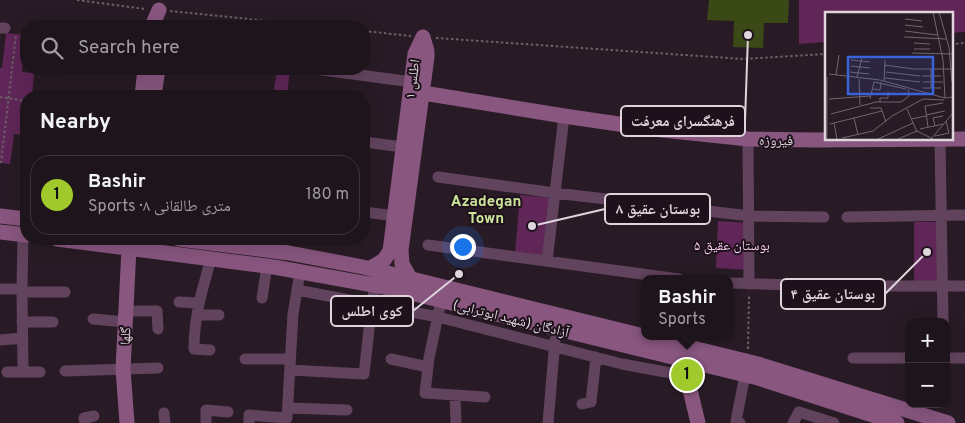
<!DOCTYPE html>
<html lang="en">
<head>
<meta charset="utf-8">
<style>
  body { margin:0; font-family:Overpass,"Noto Naskh Arabic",sans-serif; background:#261d25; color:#f1f3f6 }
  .controls { position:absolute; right:15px; bottom:15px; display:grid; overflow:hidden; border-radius:10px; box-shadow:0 5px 20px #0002 }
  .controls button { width:45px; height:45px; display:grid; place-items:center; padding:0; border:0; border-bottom:1px solid #3c333b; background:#1e141c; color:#f1f3f6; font:25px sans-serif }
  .you { position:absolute; left:462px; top:246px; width:18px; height:18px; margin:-12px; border:4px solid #fff; border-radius:50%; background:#1a73e8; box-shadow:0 0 0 8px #1a73e833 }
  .badge { display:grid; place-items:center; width:32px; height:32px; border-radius:50%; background:#a0c92b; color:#111; font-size:16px; font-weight:700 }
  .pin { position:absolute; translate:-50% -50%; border:2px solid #fff; box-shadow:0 1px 5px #0006 }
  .popup { position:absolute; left:641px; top:275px; width:92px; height:65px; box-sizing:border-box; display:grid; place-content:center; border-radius:10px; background:#1e141c; filter:drop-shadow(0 1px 4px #0005); font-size:16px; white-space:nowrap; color:#a19ea3 }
  .popup b { font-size:19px; color:#f1f3f6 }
  .popup::after { content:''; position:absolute; left:50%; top:100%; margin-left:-10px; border:10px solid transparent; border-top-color:#1e141c }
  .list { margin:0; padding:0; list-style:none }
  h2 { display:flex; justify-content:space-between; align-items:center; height:65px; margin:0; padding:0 20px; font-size:21px }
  h2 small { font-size:16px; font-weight:400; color:#a19ea3 }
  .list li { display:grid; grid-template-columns:32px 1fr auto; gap:15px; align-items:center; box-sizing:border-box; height:80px; margin:0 10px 10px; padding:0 10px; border:1px solid #3c333b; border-radius:20px }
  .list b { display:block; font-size:19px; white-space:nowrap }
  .list p { margin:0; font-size:16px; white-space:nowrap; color:#a19ea3 }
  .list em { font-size:16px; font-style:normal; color:#a19ea3 }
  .icon { flex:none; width:28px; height:28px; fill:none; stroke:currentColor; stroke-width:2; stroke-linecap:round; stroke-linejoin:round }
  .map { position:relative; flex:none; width:965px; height:423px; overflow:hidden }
  .search { position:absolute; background:#1e141c; box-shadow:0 5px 20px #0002; left:20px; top:20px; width:350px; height:55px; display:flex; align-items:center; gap:12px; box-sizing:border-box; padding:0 18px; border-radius:20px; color:#a19ea3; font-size:19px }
  .panel { position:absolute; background:#1e141c; box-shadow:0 5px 20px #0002; left:20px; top:90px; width:350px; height:155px; border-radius:20px }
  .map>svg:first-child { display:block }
</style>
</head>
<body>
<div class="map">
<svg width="965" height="423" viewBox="0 0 965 423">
  <rect width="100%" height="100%" fill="#281b25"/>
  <path fill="#5f2657" d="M799,0H965V32L951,33V14H826V42L799,44Z
    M6,33L26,35L22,72L34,73L32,96H26V135L14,134L10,164L0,163V68H2Z
    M277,69H290L287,96H273Z
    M520,195L551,198L544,256L515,253Z
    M718,221L748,223L747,270L716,268Z
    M914,222H939L940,281H914Z"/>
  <path fill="#3a4915" d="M709,0H789L788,23H764L763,48L733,47L734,21L707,20Z"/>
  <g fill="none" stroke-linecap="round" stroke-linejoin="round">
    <path stroke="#6c6069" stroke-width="2" stroke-dasharray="2.5 2.5" stroke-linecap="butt" d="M77,0L145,9
      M170,11L317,26
      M364,31L411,36
      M436,38L743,59L826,54
      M951,44L965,43
      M0,97L26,101
      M1,163L16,34
      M748,349L749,294"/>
    <path stroke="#62435d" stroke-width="11" d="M0,28H5
      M315,69L412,82
      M748,139L749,284
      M940,139L943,322
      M364,142L403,147
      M438,177L555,193L750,216L824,217
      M364,212L395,216
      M847,217L965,215
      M23,235L22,289L23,372
      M428,245L679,279
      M547,261L564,116
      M730,283L823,286
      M847,286H965
      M0,289H22
      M297,290L438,317L622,364L687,376
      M22,292H65
      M262,298L267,266
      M441,301L429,358L425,393L485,397
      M179,302L198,303
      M126,311H157L158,329
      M197,315H219
      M93,319L126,322
      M22,322H53
      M0,340L23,338
      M210,350L194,349C194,317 202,290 211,259
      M853,358H909
      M946,358H965
      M245,359H290
      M391,359L428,367
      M290,370L364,374L372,303L375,286
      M65,371L158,368
      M7,372H40
      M455,395L456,423
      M582,404L591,402L596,357
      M288,408L347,410
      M799,412L834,423
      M164,413L165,423
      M85,423L84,418L94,416
      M206,423V410L228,412
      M249,423V415L287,418L293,314L300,272
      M548,423L555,340
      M740,423L736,421L745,375
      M793,423L799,412"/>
    <path stroke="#88567f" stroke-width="15" d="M152,26L159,10
      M411,91L564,116L653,129L748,139L816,140L965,139
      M142,96L145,69
      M154,96L158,69
      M0,216L26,219
      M0,232L26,235
      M57,239L274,267L390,288L758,378L897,423
      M179,239L289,253L363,267L758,364L948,423
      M371,268L384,260L390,251L415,54L423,37
      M410,278L402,264L401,250L427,57V51L423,37
      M683,360L698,423
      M127,423L123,369L129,248"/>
  </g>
  <g text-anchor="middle" stroke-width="4" stroke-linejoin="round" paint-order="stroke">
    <g font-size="14" fill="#dfd5dc" stroke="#1e111c">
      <text transform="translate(412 79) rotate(-82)" y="5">اطلس ۱</text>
      <text transform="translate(776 140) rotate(1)" y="5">فیروزه</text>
      <text transform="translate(511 318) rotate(14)" y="5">آزادگان (شهید ابوترابی)</text>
      <text transform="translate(125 336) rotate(-87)" y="5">گلها</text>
    </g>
    <g font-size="14" fill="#f8ceef" stroke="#1e111c">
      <text x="732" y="250">بوستان عقیق ۵</text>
    </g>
    <g font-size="15" font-weight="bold" fill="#cce59b" stroke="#1e111c">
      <text x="486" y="206">Azadegan<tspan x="486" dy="17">Town</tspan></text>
    </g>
  </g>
  <g transform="translate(825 12)">
    <rect width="128" height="128" fill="#281b25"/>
    <path fill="none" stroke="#71656e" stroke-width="1" d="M108,0L118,48L120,86M114,0L124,35L127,70M80,7L97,9M80,13L98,15M80,19L112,23M79,25L122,27M89,31L105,32M89,37H105M87,41L127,42M26,48L45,50M59,53L89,57H128M26,54L45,56M106,57V76M25,60L44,62M61,60L95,64M4,62L55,68L120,86L128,85M11,63L14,43M97,64H116M2,65V127M32,65L37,46M60,66L95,70M34,67L35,93M59,69L60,48M49,70L81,77M98,70H118M98,76H116M48,77L55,78L56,70M4,87L45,84M45,87L49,70M55,90V86H63V80M45,96H56L61,110M82,97L92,120M6,102L51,90H76L84,84L83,77M101,103L120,99M29,106L33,123M86,107L101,104M9,111L12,127M5,112L57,99M110,114L108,106L118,104M103,115L100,94L118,91M95,117L118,112M110,124L124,121L121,109M17,126L48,119L67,104L98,87L119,88M53,127L88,111M73,127L92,119L108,127M106,127L128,101"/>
    <path fill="#3a62d9" fill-opacity="0.15" stroke="#3a62d9" stroke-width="2.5" d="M23,45H108V82H23Z"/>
    <rect width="128" height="128" fill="none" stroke="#dfd5dc" stroke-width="2.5"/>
  </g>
  <path fill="none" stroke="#dfd5dc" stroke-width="2" d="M748 35L745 121M532 226L605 209M927 252L885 294M459 274L413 311"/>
  <g fill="#dfd5dc" stroke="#1e111c" stroke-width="2">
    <circle cx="748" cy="35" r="5"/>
    <circle cx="532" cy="226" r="5"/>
    <circle cx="927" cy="252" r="5"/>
    <circle cx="459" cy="274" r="5"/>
  </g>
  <g fill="#1e111c" stroke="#dfd5dc" stroke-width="2">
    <rect x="621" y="106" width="124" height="30" rx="5"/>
    <rect x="605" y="194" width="105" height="30" rx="5"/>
    <rect x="781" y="279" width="104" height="30" rx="5"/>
    <rect x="331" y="296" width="82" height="30" rx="5"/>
  </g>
  <g font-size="15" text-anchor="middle" font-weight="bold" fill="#dfd5dc">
    <text x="683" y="126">فرهنگسرای معرفت</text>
    <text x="658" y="214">بوستان عقیق ۸</text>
    <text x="833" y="299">بوستان عقیق ۴</text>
    <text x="372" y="316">کوی اطلس</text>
  </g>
</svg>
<div class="controls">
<button>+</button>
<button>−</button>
</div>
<div class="you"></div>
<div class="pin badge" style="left:687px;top:375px">1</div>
<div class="popup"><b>Bashir</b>Sports</div>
<div class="search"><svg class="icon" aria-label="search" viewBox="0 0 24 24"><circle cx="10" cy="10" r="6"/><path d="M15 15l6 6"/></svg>Search here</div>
<section class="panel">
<h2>Nearby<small></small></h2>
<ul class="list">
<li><span class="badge">1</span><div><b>Bashir</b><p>Sports · ۸ متری طالقانی</p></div><em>180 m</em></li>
</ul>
</section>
</div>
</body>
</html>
